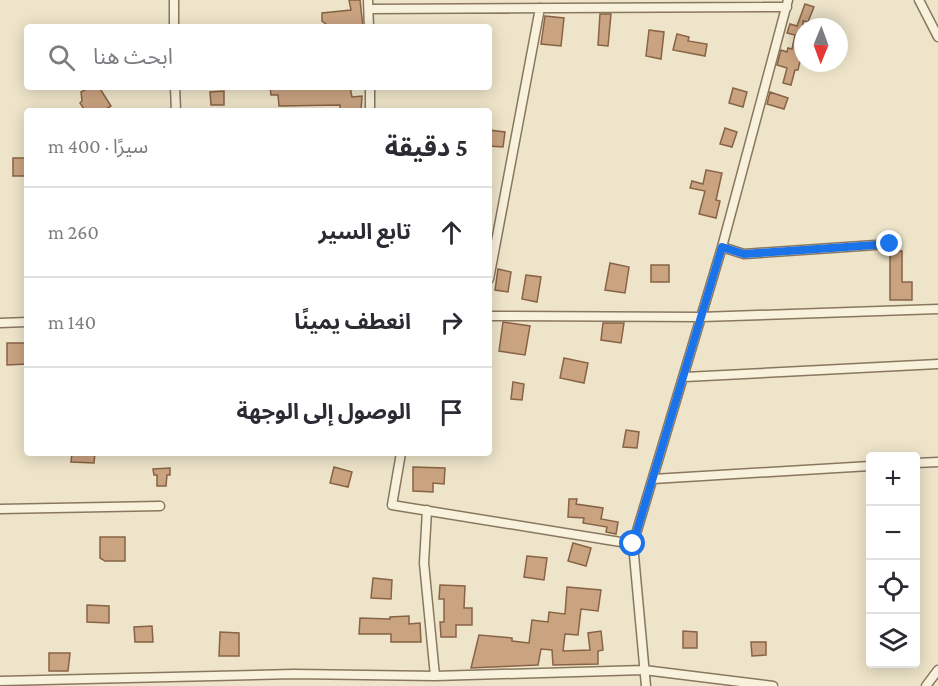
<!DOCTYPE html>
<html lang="ar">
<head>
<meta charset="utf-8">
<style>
  body { margin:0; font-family:"Crimson Pro","Noto Sans Arabic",serif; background:#f7f7f7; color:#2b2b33; direction:rtl }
  .controls { position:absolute; right:18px; bottom:18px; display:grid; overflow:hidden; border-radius:6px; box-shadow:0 3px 15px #0003 }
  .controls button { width:54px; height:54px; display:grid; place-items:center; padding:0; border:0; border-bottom:2px solid #e1e1e2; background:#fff; color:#2b2b33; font:30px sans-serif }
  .compass { position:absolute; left:794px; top:18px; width:54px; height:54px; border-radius:50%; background:#fff; box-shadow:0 3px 15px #0003; rotate:181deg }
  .stop { position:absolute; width:18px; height:18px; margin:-14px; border:4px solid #1a73e8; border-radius:50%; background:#fff }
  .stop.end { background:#1a73e8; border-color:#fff; box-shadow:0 2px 6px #0008 }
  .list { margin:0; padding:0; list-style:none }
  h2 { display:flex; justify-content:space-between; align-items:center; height:78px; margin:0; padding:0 24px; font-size:26px }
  h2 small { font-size:20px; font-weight:400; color:#7c7c81 }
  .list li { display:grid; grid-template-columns:39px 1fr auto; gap:18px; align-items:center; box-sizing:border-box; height:90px; padding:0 24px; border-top:2px solid #e1e1e2 }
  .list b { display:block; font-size:22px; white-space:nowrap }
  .list em { font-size:20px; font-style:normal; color:#7c7c81 }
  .icon { flex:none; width:33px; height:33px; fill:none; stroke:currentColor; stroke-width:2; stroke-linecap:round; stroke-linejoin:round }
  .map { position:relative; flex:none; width:938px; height:686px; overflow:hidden; direction:ltr }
  .search { position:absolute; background:#fff; box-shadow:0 3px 15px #0003; left:24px; top:24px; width:468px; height:66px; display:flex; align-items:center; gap:15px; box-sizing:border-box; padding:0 21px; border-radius:6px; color:#7c7c81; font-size:22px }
  .panel { position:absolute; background:#fff; box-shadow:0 3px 15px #0003; left:24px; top:108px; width:468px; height:348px; border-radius:6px; direction:rtl }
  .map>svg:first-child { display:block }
</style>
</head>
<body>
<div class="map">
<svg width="938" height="686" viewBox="0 0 938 686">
  <rect width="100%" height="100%" fill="#ede4c9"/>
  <path fill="#caa380" stroke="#886345" stroke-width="1.5" d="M349,0H360L363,27H330L322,21V13L351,10Z
    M805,4L814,7L808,22L803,21V49L798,70H795L791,85L783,83L787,68L777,65L781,50L787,52L788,48L792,49L795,35L787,33L790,24L797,26Z
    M600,14H611L608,46L598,45Z
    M545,16L564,18L561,46L541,44Z
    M649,30L664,32L661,59L646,56Z
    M677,34L689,37L688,41L707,44L705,56L673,50Z
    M90,87H99L111,106L103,111H89L84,109L80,103L82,101L81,92Z
    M270,87H350L352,97L362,96L361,111H340V105L279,106L278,95H271Z
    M733,88L747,92L743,107L729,103Z
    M224,91V105H211L210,92Z
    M770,92L788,98L784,109L767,104Z
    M725,128L737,132L732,147L720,144Z
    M489,130L505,132L503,147L489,146Z
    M13,158H27V176H13Z
    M706,170L722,173L716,200L720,201L716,218L699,214L705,191L690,188L692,181L703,184Z
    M902,251V282H912V300H890V252Z
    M610,263L629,267L625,293L605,290Z
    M651,265H669V282H651Z
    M498,269L511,272L508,292L495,290Z
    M526,275L541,277L537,302L522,299Z
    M503,322L530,326L525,355L499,351Z
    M603,323H624L621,343L601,340Z
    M7,343H27V364L7,365Z
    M564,358L588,363L584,383L560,378Z
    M513,382L524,384L522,400L511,399Z
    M626,430L639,432L637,448L623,447Z
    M72,453H95L94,463L71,462Z
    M334,467L352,472L348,487L330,483Z
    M413,467L445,468L444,484L433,483V492L413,491Z
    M170,468V475H167L166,486H157V475H154L153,469Z
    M569,499H577L576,504L603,508L601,519L618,522L616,534L606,532L607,527L583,523L584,518L568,517Z
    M100,537H125V561H105L100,558Z
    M573,543L591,548L586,566L568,561Z
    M527,556L547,558L544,580L524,577Z
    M373,578L392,580L391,599L371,598Z
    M440,585L465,586L464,608H472V625H456V637H441L440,622H444V599H439Z
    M567,587L601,590L598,611L581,609L578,635L565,634L563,651L590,650L588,633L601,631L603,650L598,651V664L553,665L552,650L541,649L538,665L471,668L479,635L512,638V641L529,643L532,620L548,622L549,612L565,614Z
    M87,605L109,606V623L87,622Z
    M409,616V624L420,623L421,642H391V634H359L360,618L390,619V617Z
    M152,626L153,642H135L134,627Z
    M683,631L697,632V648H683Z
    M220,632L239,633V656H219Z
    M751,642H766V655L752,656Z
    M49,653H70L68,671H49Z"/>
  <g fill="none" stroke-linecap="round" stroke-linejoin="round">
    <g stroke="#89775e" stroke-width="11">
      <path id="street" d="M174,0V27
        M368,0L369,27
        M919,0L938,37
        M369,9L787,7
        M175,87L176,111
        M370,87V111
        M722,247L744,254L890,244
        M489,279L540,8
        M489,316L701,317L938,309
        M0,323L27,322
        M685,377L938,364
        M401,453L392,505L633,544
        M916,463L938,462
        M653,479L870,466
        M0,509L160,506
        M427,510L424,563L435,676
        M0,681L294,674L435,676L644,670L773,686
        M646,686L633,544L722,247L788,0
        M926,686L938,670"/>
    </g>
    <use href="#street" stroke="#f8f1dc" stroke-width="8"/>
  </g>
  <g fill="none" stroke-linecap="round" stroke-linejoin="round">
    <path stroke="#1a73e8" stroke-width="8" d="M633,544L722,247L744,254L890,244"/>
  </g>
</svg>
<div class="controls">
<button>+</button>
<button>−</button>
<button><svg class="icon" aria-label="locate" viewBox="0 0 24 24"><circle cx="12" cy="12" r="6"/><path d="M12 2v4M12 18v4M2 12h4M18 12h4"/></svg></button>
<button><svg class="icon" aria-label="layers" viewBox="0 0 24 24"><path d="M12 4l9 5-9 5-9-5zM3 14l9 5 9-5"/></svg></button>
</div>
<svg class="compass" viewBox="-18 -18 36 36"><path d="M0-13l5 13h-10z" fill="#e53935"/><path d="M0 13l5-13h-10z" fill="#7c7c81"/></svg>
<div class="stop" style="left:633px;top:544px"></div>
<div class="stop end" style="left:890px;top:244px"></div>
<div class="search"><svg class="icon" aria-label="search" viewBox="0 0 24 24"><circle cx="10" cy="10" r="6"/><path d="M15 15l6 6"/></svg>ابحث هنا</div>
<section class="panel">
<h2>5 دقيقة<small>سيرًا · 400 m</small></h2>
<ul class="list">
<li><svg class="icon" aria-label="ahead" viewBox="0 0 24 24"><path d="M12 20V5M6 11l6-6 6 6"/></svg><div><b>تابع السير</b></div><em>260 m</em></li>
<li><svg class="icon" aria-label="right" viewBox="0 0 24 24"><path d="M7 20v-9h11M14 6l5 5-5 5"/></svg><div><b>انعطف يمينًا</b></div><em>140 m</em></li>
<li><svg class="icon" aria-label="arrive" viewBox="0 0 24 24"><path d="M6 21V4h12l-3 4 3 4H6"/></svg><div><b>الوصول إلى الوجهة</b></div></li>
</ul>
</section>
</div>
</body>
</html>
